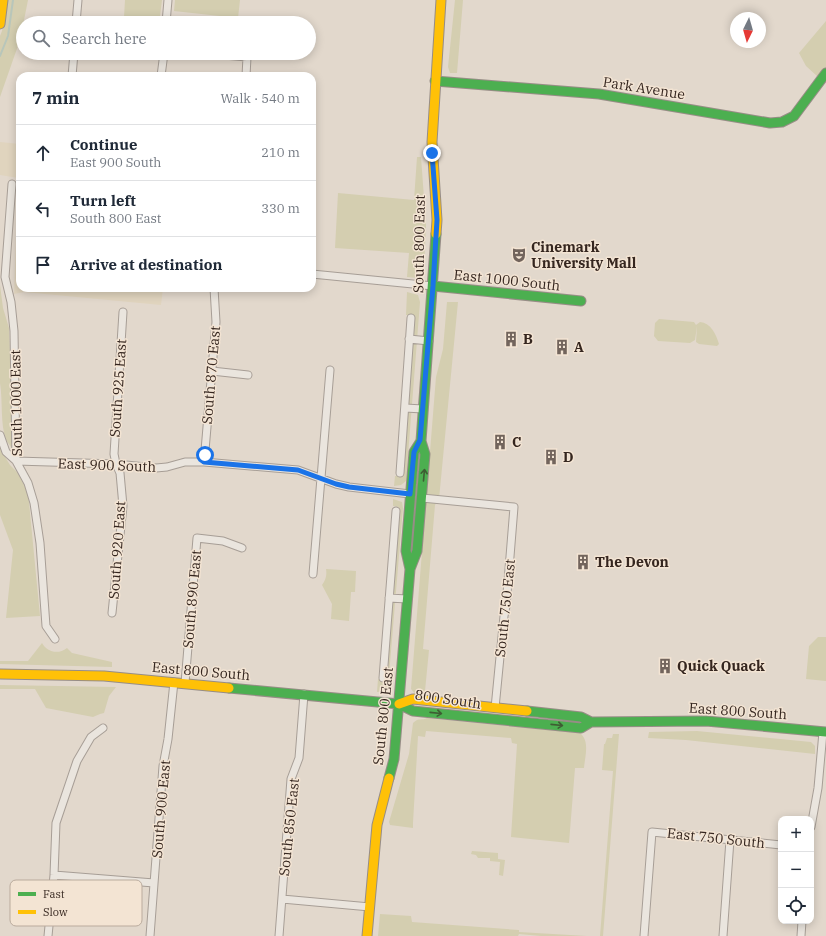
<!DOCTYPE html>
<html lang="en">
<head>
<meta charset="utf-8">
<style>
  body { margin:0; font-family:"IBM Plex Serif",serif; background:#f6f6f7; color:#1f2937 }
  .controls { position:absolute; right:12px; bottom:12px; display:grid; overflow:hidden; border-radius:8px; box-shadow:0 2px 10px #0003 }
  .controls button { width:36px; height:36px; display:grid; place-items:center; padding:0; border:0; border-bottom:1px solid #e0e1e3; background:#fff; color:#1f2937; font:20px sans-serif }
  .compass { position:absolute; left:730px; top:12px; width:36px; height:36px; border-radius:50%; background:#fff; box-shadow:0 2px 10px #0003; rotate:185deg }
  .stop { position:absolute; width:12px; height:12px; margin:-9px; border:3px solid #1a73e8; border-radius:50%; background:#fff }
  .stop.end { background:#1a73e8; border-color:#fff; box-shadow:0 1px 4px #0008 }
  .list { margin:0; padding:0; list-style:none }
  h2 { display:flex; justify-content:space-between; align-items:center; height:52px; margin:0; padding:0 16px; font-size:17px }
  h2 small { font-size:13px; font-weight:400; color:#747a83 }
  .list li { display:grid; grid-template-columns:26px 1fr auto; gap:12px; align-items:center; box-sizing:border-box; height:56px; padding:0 16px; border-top:1px solid #e0e1e3 }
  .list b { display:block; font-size:15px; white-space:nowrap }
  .list p { margin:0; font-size:13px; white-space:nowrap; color:#747a83 }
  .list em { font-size:13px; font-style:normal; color:#747a83 }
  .icon { flex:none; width:22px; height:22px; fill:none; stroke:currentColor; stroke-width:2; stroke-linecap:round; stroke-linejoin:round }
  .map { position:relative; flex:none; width:826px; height:936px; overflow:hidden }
  .search { position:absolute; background:#fff; box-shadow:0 2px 10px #0003; left:16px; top:16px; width:300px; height:44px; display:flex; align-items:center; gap:10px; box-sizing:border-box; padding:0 14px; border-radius:22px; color:#747a83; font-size:15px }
  .panel { position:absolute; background:#fff; box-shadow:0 2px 10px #0003; left:16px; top:72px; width:300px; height:220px; border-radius:12px }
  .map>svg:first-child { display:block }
</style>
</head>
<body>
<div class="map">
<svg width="826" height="936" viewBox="0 0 826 936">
  <rect width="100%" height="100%" fill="#e2d8cc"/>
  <path fill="#e0d4be" d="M0,142L20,144V288H163L161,305L24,292L14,294L18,178L0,175Z"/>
  <path fill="#d4ceb0" d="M7,0H28L20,40L0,97V36L2,31Z
    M125,0H162L160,16L154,20L124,17Z
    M175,0H240L238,18L174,11Z
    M455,0H463L457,73H450L448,67Z
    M826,21V69L817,76L806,66L799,53Z
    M417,157H421L426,225L424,268L421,275L417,278L407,277L409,253L335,248L338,193L414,200Z
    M0,285L3,308L9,328L14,451C12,447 8,444 6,440C0,423 3,402 0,383Z
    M407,292L418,295L420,302L406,481L401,485L394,486L395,476H403L414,315H406Z
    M447,302H458L439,499L435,505L423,649L429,650L425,691L416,695L411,689L436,377L443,349Z
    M659,319L694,322L696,325L700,322C711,323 716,334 719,344L717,346L699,344L696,342L697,326L695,340L690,343L658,341L654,336L655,323Z
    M0,444L2,452L10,465L17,472L28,492L40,616L6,618L13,550L0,515Z
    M393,499L402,502L403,508L388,687L384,691L377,692L378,679L386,680L399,507L393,506Z
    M326,569L356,571L355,592H351L349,621L331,619L332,604L322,585C326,580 327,575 326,569Z
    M818,637H826V681L806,679L809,646Z
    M42,643C47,652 58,655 67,648L72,653L112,662V667L0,664V661H28Z
    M0,685L116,687L109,696L104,713L100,714L93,717L46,708L35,689H0Z
    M427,718L580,733C590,741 585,756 584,768H575L569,843L511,837L517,744L512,743L511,738L426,731L425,737L418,736L413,823V828L390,825L389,822L409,754L413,723C419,717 422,721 427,718Z
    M697,731L811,742L815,746V754L686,740L648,738L649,732Z
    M613,734H619L603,936H600L613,771L602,770L604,744H605L607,738H612Z
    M472,851L498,853V859L505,860L503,876L499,875L500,862L490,861V858H478L476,855L471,854Z
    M380,914L411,916L412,922L519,930V932L587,936H541L519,934L518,936H378Z"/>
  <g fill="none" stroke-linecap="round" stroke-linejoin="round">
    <path stroke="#b8c6ba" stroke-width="2" d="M0,56L8,36L13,0"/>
    <g stroke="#a79e96" stroke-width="9">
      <path id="street" d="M76,20L109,23
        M76,23L78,0
        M166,23L168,0
        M200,53L247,57L246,76
        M72,76L74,53
        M161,76L164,53
        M12,184L5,277L11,302L14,331L16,461L28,483L34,503L40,543L46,626L55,639
        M312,274L433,286
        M409,339L429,341
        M212,371L248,375
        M405,408L423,409
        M0,435L6,452L16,461
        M16,461L116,464L156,468L167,467L185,462H204L298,470L336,484L349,487L410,494
        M204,462L216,322L214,288
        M400,473L411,318
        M422,498L514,507L506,606L504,616L495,708
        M313,574L330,370
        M389,598L407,599
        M112,613L123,506L120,473L116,464L114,454L123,312
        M383,678L396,511
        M185,683L197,538L223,541L242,548
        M811,827L818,788L823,732
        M54,875L154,883
        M282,899L370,907
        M48,936L54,875L56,823L77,761L91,737L103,728
        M150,936L163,766L168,739L174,682
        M279,936L291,779L299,758L304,694
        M644,936L652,832L781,845
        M723,936L730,840
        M801,936L802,921"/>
    </g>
    <g stroke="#978d86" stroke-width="11">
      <path id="fast" d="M435,81L599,94L770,123L782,122L794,116L826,73
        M433,286L581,301
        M410,569L406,551L414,452L421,441L436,234
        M229,688L399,704L413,711L581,728L591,722
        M527,711L581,717L591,722L706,721L826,732
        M389,778L394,759L410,569L417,551L425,454L421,441"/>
    </g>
    <g stroke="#978d86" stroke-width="11">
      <path id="slow" d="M0,24L3,0
        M436,234L437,220L432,142L441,0
        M0,674L104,676L229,688
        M399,704L413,699L527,711
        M367,936L377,825L389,778"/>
    </g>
    <use href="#street" stroke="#eae5de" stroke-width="7"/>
    <use href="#fast" stroke="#4caf50" stroke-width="9"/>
    <use href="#slow" stroke="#ffc107" stroke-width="9"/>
  </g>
  <defs><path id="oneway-shaft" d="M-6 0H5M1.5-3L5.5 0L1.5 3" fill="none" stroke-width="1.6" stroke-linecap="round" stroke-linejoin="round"/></defs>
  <g stroke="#3e5d33">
    <use href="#oneway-shaft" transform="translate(424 475) rotate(-85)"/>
    <use href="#oneway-shaft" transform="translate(436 713) rotate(6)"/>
    <use href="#oneway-shaft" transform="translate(557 725) rotate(6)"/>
  </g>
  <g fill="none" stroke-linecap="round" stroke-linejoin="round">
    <path stroke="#1a73e8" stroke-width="5" d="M205,455L204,462L298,470L336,484L349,487L410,494L414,452L420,440L433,286L437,220L432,153"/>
  </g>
  <defs>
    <g id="theatre-bare" transform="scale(1.2)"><path d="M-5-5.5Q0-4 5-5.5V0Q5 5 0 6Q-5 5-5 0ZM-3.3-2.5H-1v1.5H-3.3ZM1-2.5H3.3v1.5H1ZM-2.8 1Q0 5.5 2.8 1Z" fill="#72645c" stroke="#f3e4d3" stroke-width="2.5" paint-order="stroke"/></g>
    <g id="building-bare" transform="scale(1.2)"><path d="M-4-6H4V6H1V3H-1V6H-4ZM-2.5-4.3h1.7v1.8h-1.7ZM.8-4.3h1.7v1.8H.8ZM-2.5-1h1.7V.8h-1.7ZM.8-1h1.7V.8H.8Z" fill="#72645c" stroke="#f3e4d3" stroke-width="2.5" paint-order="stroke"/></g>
  </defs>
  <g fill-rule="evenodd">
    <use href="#theatre-bare" x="519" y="255"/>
    <use href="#building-bare" x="511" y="339"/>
    <use href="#building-bare" x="562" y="347"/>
    <use href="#building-bare" x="500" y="442"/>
    <use href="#building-bare" x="551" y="457"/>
    <use href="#building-bare" x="583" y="562"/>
    <use href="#building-bare" x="665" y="666"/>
  </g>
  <g text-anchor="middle" stroke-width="3" stroke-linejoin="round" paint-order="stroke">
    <g font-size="14" fill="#35261f" stroke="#f3e4d3">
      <text transform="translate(644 88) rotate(9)" y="5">Park Avenue</text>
      <text transform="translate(419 244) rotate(-89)" y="5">South 800 East</text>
      <text transform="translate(507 280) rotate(6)" y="5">East 1000 South</text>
      <text transform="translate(211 375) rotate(-85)" y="5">South 870 East</text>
      <text transform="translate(118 388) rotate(-86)" y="5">South 925 East</text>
      <text transform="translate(16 403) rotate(-91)" y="5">South 1000 East</text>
      <text transform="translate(107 465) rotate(2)" y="5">East 900 South</text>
      <text transform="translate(117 550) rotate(-86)" y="5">South 920 East</text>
      <text transform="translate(192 599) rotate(-85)" y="5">South 890 East</text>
      <text transform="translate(505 608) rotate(-84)" y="5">South 750 East</text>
      <text transform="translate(201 671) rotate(5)" y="5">East 800 South</text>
      <text transform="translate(448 699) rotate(8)" y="5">800 South</text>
      <text transform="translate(738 711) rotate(4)" y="5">East 800 South</text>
      <text transform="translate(383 716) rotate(-84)" y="5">South 800 East</text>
      <text transform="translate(161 809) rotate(-85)" y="5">South 900 East</text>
      <text transform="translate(289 827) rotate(-84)" y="5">South 850 East</text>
      <text transform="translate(716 838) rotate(6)" y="5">East 750 South</text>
    </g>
    <g font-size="14" font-weight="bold" fill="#35261f" stroke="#f3e4d3" text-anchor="start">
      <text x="531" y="252">Cinemark<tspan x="531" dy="16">University Mall</tspan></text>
      <text x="523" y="344">B</text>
      <text x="574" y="352">A</text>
      <text x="512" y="447">C</text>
      <text x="563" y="462">D</text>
      <text x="595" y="567">The Devon</text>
      <text x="677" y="671">Quick Quack</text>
    </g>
  </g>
  <rect x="10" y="880" width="132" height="46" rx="6" fill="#f3e4d3" stroke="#baab9d" stroke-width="1"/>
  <rect x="18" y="892" width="18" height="4" fill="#4caf50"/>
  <rect x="18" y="910" width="18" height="4" fill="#ffc107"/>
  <g font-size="11" fill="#35261f">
    <text x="43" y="898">Fast</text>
    <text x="43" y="916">Slow</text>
  </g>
</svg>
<div class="controls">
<button>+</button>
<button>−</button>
<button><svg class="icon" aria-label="locate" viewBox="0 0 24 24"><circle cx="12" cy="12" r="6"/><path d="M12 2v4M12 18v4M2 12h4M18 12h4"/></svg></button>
</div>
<svg class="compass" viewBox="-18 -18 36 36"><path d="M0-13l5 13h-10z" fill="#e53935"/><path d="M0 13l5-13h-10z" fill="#747a83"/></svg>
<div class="stop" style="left:205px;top:455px"></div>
<div class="stop end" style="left:432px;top:153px"></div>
<div class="search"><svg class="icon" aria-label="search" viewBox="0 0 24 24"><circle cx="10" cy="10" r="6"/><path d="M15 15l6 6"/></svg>Search here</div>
<section class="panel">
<h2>7 min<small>Walk · 540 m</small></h2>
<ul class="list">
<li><svg class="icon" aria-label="ahead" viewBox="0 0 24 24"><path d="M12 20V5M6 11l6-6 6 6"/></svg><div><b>Continue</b><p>East 900 South</p></div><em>210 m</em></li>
<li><svg class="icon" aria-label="left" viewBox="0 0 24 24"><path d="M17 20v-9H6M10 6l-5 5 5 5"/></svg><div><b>Turn left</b><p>South 800 East</p></div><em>330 m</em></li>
<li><svg class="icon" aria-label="arrive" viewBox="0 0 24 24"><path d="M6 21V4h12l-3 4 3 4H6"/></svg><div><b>Arrive at destination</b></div></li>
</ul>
</section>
</div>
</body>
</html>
